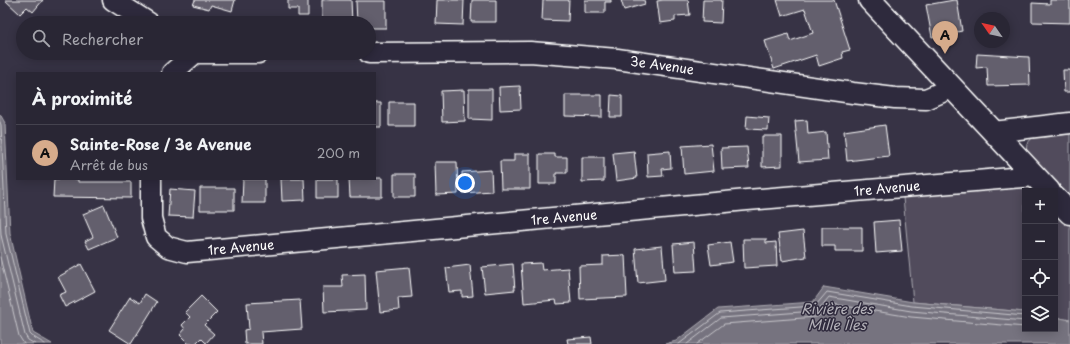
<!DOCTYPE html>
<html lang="fr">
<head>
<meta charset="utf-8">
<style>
  body { margin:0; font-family:"Playpen Sans",sans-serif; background:#353240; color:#f1f3f6 }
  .controls { position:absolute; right:12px; bottom:12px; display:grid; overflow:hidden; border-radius:0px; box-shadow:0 2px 10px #0003 }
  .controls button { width:36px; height:36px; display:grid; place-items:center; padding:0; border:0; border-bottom:1px solid #45434f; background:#292634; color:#f1f3f6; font:20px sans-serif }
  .compass { position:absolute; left:974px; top:12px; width:36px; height:36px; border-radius:50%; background:#292634; box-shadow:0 2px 10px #0003; rotate:304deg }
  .you { position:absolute; left:465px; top:183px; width:14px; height:14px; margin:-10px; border:3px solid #fff; border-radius:50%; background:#1a73e8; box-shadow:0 0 0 6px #1a73e833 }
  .badge { display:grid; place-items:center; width:26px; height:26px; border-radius:50%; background:#d6ab8b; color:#111; font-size:13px; font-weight:700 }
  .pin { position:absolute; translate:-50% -33px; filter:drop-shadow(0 1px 2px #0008) }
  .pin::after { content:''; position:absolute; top:21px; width:14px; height:12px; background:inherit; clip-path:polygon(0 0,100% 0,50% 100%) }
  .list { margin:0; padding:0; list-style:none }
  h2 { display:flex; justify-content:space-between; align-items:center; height:52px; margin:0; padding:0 16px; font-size:17px }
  h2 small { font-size:13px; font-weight:400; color:#a5a5ac }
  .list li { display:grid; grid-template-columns:26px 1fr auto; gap:12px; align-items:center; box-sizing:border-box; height:56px; padding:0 16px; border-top:1px solid #45434f }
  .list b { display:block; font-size:15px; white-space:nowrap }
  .list p { margin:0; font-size:13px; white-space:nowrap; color:#a5a5ac }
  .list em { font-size:13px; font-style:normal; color:#a5a5ac }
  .icon { flex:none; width:22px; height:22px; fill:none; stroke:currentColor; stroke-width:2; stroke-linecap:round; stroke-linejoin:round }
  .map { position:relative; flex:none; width:1070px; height:344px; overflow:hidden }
  .search { position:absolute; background:#292634; box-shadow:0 2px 10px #0003; left:16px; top:16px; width:360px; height:44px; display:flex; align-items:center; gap:10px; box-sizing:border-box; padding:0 14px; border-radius:22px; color:#a5a5ac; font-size:15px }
  .panel { position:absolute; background:#292634; box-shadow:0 2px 10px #0003; left:16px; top:72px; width:360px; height:108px; border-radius:0px }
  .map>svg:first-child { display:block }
</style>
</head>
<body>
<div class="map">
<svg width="1070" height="344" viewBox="0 0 1070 344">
  <rect width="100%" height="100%" fill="#373345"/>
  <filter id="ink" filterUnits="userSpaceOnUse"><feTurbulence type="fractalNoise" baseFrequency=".025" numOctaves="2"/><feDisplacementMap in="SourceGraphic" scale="8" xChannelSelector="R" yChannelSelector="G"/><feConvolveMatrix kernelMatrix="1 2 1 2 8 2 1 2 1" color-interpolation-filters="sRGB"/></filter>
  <g filter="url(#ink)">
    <path fill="#514c5c" stroke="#a8a6ae" d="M1070,134V196L1026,152L1027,144L1032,138Z
      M1035,176L1048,191H1025V312L913,302L902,187Z
      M1055,198L1070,215V320L1055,317Z"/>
    <path fill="#76737f" stroke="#adabb2" d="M0,114L5,123L10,233L33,333L52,344H0Z
      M824,287L913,302L1025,312V329H1055V317L1070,320V344H665L676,341L718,309L813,302Z"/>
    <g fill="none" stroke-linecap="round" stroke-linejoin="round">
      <path stroke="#c8c7cc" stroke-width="1" d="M0,122L1,125L6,234L30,334L32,336L45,344
        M0,217L1,235L25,335L28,340L35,344
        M0,257L19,336L24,344
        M679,344L720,313L814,306L816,305L827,292L912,306L1025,316
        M687,344L721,318L815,311L820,308L829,297L911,311L1025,321
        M697,344L724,324L816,317L823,314L832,304L911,317L1025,327"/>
    </g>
    <path fill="#635f6d" stroke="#fff" d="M5,0H43L33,12L27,7L20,14Z
      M195,0H235L232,11L211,5L209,9L193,5Z
      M288,0H308V16H298V9H288Z
      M322,0H351L352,23H332V18L322,19Z
      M437,0H464L463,25L436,24Z
      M472,0H496V22H471Z
      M543,0H569L568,21L542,20Z
      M585,0H611V2H605V13H585Z
      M621,0H644L645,4L624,10Z
      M663,0H688L690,15L675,16V21L660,23L657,1Z
      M703,0H722L721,23L702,22Z
      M777,0H834L850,50L842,52L843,58L819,66L816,55L774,69L765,41L788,34L790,41L813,33L805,9L782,16Z
      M954,0H957L962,31L932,37L926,5Z
      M1050,0H1070V23L1032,22V3L1050,4Z
      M356,1H386V28H369V23H357Z
      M34,53H47L36,58Z
      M977,54L1029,57L1030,85L988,86L987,67L976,68Z
      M1063,70H1070V92H1064Z
      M520,86L521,109L500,110L499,87Z
      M469,89H492V120L469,119Z
      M464,90L465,121L442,122L441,91Z
      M565,95H602V117L565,116Z
      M611,95L622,96V117H610Z
      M389,102H414V126H389Z
      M375,103H381V127H375Z
      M747,116L769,118L768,130L746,129Z
      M807,120L808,134L826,132L828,160L799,162L795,121Z
      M885,125L889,156L847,161L844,131Z
      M762,136H782V166L762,167Z
      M711,144L714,171L684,174L682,146Z
      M747,147L749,168L722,169L721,148Z
      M634,151L637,178L616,181L613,153Z
      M670,151L671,168L662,169L663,176L648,177L647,153Z
      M514,154H530V189H501L500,161H514Z
      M539,154H555V157H567V173H556V184H539Z
      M582,157H604V181L582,182Z
      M435,162H457L458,194L436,195Z
      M491,170L492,191L463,193L462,172Z
      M394,174H415V197H394Z
      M375,178H382V197H350L349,179Z
      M54,179H78V182H131V198L53,197Z
      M243,179H265V203H242Z
      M281,179H304L305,200L282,201Z
      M317,179H338V198H317Z
      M200,188H234V210H200Z
      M170,189L195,191L193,217L168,216Z
      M104,205L117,237L89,249L85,241L93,237L83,214Z
      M899,220L902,251L876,253L874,222Z
      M822,227H862V251H835V246H822Z
      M803,231L806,257L782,261L778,234Z
      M743,239H766V243L776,242L777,266L744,268Z
      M694,242L696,271L675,272L673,244Z
      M730,242L733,262L711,265L708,245Z
      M662,246L665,280L638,283L635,249Z
      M625,255L627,297L580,299L579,266L603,265V256Z
      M541,263L542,270L568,268L571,303L557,304L556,300L524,303L521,264Z
      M81,264L95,291L65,307L59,295L66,292L58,277Z
      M513,264L515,290L485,293L482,267Z
      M470,265L473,296L462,297V291L449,292L446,268Z
      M409,267L412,297L398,298L399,310L380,312L376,270Z
      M365,274L366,310L324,312L323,287H343L342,275Z
      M145,294L157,302L131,344L109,330L130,297L140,303Z
      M201,296L217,312L204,325L214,334L206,343L201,338L195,344H189L180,335L185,329L182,325L190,317L185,312Z
      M300,300L302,329L261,332L262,344H245L244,330L249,329L247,303Z
      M591,337L592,344H568L567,339Z"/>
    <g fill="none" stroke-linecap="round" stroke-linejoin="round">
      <g stroke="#fff" stroke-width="23">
        <path id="minor" d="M113,0L149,23
          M195,53H258
          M369,53L530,52L617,59L853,93L895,98L926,99L951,88
          M172,73L195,53
          M993,132L1070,123
          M151,179V218L156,237L168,247L187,252L747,200L1035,176"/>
      </g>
      <g stroke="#fff" stroke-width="25">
        <path id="tertiary" d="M870,0L1049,191
          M1055,198L1070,213"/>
      </g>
      <use href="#minor" stroke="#2f2a3d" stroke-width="20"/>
      <use href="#tertiary" stroke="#2f2a3d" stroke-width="22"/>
    </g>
  </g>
  <g text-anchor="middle" stroke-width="3" stroke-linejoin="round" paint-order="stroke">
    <g font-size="13" fill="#fff" stroke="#2f2a3d">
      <text transform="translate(662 65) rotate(8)" y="5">3e Avenue</text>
      <text transform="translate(887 188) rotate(-5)" y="5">1re Avenue</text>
      <text transform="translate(564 217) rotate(-5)" y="5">1re Avenue</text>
      <text transform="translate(241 247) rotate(-5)" y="5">1re Avenue</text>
    </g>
    <g font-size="14" font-style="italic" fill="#b4b2b9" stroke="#2f2a3d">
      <text x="837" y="314">Rivière des<tspan x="837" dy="16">Mille Îles</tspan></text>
    </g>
  </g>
</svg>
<div class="controls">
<button>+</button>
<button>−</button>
<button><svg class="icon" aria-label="locate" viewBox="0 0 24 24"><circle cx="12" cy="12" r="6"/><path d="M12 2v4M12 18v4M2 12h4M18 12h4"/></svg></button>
<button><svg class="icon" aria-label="layers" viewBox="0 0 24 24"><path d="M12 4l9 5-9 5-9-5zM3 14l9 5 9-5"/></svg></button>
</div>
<svg class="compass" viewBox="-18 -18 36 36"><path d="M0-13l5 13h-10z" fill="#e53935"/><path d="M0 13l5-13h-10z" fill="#a5a5ac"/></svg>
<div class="you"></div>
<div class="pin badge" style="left:945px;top:54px">A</div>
<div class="search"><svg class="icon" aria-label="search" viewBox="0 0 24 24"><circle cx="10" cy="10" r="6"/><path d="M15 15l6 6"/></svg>Rechercher</div>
<section class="panel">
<h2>À proximité<small></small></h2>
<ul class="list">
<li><span class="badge">A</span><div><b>Sainte-Rose / 3e Avenue</b><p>Arrêt de bus</p></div><em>200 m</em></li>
</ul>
</section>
</div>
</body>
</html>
